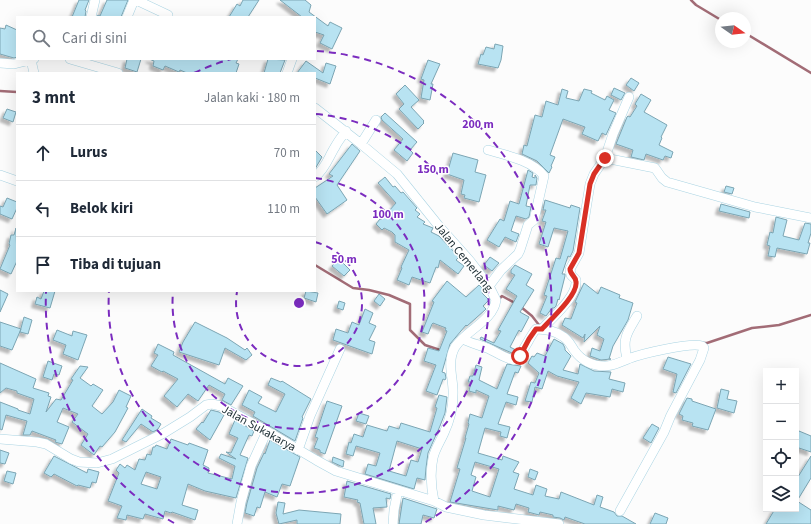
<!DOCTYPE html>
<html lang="id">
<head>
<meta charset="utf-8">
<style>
  body { margin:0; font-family:"Source Sans 3",sans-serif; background:#f6f6f7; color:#1f2937 }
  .controls { position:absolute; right:12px; bottom:12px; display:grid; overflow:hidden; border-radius:0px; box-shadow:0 4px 16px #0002 }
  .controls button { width:36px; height:36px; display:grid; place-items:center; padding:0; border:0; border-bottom:1px solid #e0e1e3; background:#fff; color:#1f2937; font:20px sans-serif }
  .compass { position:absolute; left:715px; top:12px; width:36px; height:36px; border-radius:50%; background:#fff; box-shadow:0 4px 16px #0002; rotate:104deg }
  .stop { position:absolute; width:12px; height:12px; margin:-9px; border:3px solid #d93025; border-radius:50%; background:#fff }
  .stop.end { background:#d93025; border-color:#fff; box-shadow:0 1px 4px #0008 }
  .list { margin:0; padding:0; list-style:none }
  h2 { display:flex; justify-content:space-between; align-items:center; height:52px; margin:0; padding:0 16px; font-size:17px }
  h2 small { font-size:13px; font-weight:400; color:#747a83 }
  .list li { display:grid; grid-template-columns:26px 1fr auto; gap:12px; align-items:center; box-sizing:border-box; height:56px; padding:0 16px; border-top:1px solid #e0e1e3 }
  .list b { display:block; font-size:15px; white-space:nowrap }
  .list em { font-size:13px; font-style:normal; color:#747a83 }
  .icon { flex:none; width:22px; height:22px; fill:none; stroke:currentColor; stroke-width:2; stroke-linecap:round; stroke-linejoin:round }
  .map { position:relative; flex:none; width:811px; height:524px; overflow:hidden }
  .search { position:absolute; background:#fff; box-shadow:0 4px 16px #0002; left:16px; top:16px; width:300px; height:44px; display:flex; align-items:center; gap:10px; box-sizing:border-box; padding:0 14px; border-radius:0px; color:#747a83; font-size:15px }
  .panel { position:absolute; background:#fff; box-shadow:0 4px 16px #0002; left:16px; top:72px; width:300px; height:220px; border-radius:0px }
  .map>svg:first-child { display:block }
</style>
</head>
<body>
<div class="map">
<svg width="811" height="524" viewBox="0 0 811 524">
  <defs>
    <filter id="shadow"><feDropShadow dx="-3.5" dy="3.5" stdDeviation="1" flood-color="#0004"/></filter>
  </defs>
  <rect width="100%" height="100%" fill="#fcfcfc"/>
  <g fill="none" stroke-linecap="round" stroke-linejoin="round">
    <path stroke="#a26c76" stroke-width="2.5" d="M691,0L696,5L721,20
      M745,33L811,73
      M0,91L17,92
      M315,265L353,288L369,290L389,295L410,304V330L425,345L443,351
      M498,300L502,296L515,303
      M521,307L532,316L539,325H542
      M703,343H707L752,328L779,325L811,315"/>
  </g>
  <path fill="#b8e3f2" stroke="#7ca5b3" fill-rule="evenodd" filter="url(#shadow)" d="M79,0H89L85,10L86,11L85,17H72Z
    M107,0H128L121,17H97L98,15L100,16Z
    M243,0H259L248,17H229L237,4L240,6Z
    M280,0H305L311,5L309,12L328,26L330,22L342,28L332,49L320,43L324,35L315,32V17H302Z
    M6,25L17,30V57L14,58L0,54V28L5,29Z
    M495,44L503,46L501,60L498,68L478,64L481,54L483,55L486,47L494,49Z
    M127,59H141L137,72L125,68Z
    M149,59H238L236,63L239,64L236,73H187L180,70L179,72L165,66L163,70L153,66L154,61Z
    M268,59L285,60L280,73H264Z
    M428,60L440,64L431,84H433L430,100L421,98L424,80L421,79Z
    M306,61L323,73L326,63L336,66L330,84L315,78V73H297Z
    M631,78L639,83L634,91L626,85Z
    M405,85L419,100L411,107L424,121L423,122L424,123L418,129L399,109L404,104L396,94Z
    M614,88L625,93L621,100L611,95Z
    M562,89L568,91L566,98L579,101L584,89L592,91L591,93L605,100L607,96L614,100L609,110L616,113L606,135L602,133L598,141L582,134L585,127L563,119L550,155L555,157L551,166L552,167L549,173L537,161L522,154L524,145L527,146L535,115L542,117L546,101L558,105Z
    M641,94L651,100L644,112L667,125L661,137L662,138L659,145L673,152L671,158L665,156L663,160L646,154L644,160L631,157L633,150L616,144L627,117L628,116L630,117L637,106L635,104Z
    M7,109L16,112L13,122L3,118Z
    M385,113L417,142L410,150L413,153L407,161L394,150L403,139L382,120L381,117Z
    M352,144L360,151L337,185L347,200L327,214L315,197V188L333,176L329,174Z
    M315,150L322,157L315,169Z
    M453,153L478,160L475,172L486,175L479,202L464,198L465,195L461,194L464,180L447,174Z
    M528,170L533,173L532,177L535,178V175L537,178L536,185H530L526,206L531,207L529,217L526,219L516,216L511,231L519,234L516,242L505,237L499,247L487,240L500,219L504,221L510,201L519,204Z
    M385,177L393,187L395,186L401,193L403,192L417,208L415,210L420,214L417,217L425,222L423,224L433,228L431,232L439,236L459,257L456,260L464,266L458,274L440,260L438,268L436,267L430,283L412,277L409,285L397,280L402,268L401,267L409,250L395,242V235L392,232L384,228L382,230L376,224L380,219L381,220L396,203L378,183Z
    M726,186L734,188L732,194L724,192Z
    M7,198L17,202V208L12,219L0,214V206L3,207Z
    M545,200L570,208L571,205L580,208L573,251L570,257L568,256L562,274H565V276L559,300L558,299L556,306L554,308H552L546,316L540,313L547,296L544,295L556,258L560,259L568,231L554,228L548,247L539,244L546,222L542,221L546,210H543Z
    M721,204L750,212L749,218L719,211Z
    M776,217L787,220L783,236L799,240L805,223L811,224V233L808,243H810L807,254L777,248L775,257L768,256L770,246L767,245L770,232L773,233Z
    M16,228L17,261L11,274L0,269L10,245L9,244L11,235H14Z
    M490,257L499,263L492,271L484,265Z
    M339,259L350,270L344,276L332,266Z
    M515,265L532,274L526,285L534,290L520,312L529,317L521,332L519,330L510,347L516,350L512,353L480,339L481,337L494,343L501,331L498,330L517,296L506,289L515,275L511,273V270Z
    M447,281L466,297L479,285L484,290L482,293L489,300L483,306L486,309L485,310L467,326L466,325L450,344L442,372L445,373L446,378L445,380L443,379L437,395L426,391L436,365L424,361L428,348L439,351L447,331L445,330L446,328L433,323L432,324L428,334L422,332L434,302L432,301Z
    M584,283L598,294L601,287L620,295L619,298L633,303L628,320L613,346L609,359H611L601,360L590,356L592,348L600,351L604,339L597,335L600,326L584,342L585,334L583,338L562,325L565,318L571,319L577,303L575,302Z
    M0,290L8,294L0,312Z
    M44,291H55L50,308L35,304L37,297L41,299Z
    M306,291L318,293L316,302L304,298Z
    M379,294L385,299L380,306L374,301Z
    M339,301L345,303L343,310L337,308Z
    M365,309L373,313L369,323L376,326L369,340L375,342L372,354L333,340L336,329L348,333L352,322L359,325Z
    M24,317L32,320L28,334L20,332Z
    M0,322L21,329L12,350L0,346Z
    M195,322L227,338L245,350L247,348L252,355L246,360L225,348L219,365L179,352L183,342Z
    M57,330L72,336L73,331L87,335L78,360L63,354L66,345L53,340Z
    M554,339L563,344L565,348V350L571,356L563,370L578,374L580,364L594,371L611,372L609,379L625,383L623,392L612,389L610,397L586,393L581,404L571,398L579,382L557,376L548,371L542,389L535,387L532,402L525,401L531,382L535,383L539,373L528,363L532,356L534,357L537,353L545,356Z
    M158,344L174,352L173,355L225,384L228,378L243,386L231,405L222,400L225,394L209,385L198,401L188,394L177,407L164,396L178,379L163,371L162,372L151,366L158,355L154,353Z
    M668,357L691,364L676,393L673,392L677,374L663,369Z
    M48,361L62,366L59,375L54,374L52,380L43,377Z
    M0,363L36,379L33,388L49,393L48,396L51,397L46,412L56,399L61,400L73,380L71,379L80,366L88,367L80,378L91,386L93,384L103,390L92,406L102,414L113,402L119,390L131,396L126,407L128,408L115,432L102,447L100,446L94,455L81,445L88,434L72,422L78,414L63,408L57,422L69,427L62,444L55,442L56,440L32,431L30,435H23L27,421L6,415L2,430L0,429V402L18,409V410L30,414L34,399L17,393V391L6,388L0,393Z
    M507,364L521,366L518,373L515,372L507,394L518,397L516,405L506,402L498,424L510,427L507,438L500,436L501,432L485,428L478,453L502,460L503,456L519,462L513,472L519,474L514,489L533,495L536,485L547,489L545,496L559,499L561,492L594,505L597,495L603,497L600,507L614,512L617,516H622L636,524H585L565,517L564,520L560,518L553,517V515L540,512L539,515L528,512L529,508L516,504L514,510L498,506V510L450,502L460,469L457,468L466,438H465L469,424L468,423L470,414L482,418L489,396L476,390V393L469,391L471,382H468L470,376H473L476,365L482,367L479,380L497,389ZM475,462L499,469L490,497L472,491L476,477L471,475Z
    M271,378L281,382L282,381L311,399L302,417L303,418L295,441L253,416L255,412L242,405L249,390L262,397L258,403L276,412L285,394L268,385Z
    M721,389L729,391L727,399L737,401L734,413L717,408Z
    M439,395L447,397L445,413L440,426L428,453L426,468L425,480L417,478L414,489L365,474L368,464L376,466L380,453L356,446L353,456L346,454L349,442L351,443L354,434L363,437L367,425L387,431L389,426L399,429L401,423L430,432L437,408L435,407ZM397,441L422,449L418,462L411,460L406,476L389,471Z
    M687,398L692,399V401L716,409L708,430L692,426L693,423L682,420L683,416L679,414Z
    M327,401L342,406L325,454L320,452V450L314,448L318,438L315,437Z
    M142,409L152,416L151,418L161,424L158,429L153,432L141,424L126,442L122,440Z
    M211,410L219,412L224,415L210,440L196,429L202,422L203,423Z
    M359,413L369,416L366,424L356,421Z
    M235,420L254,431L252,436L249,435L240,455L248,458L236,498L205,491L188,484L182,505L198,510L195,520L172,512L171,513L165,511L163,519L145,514L143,519L127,515L126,520L117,518L122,506L108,501L119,473L116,470L120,464L125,468L127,465L135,470L139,459L145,460L147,454L151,455L153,447H155L156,445L167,449L171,439L188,445L189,443L208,450L203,465L209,468L208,473L232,479L235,466L219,458L221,454L236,459L226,452L231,453L238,438L229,434ZM146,472L161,477L157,489L141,484Z
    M652,424L659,428L651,443L643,438Z
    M799,431L811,436V452L796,447V439Z
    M270,440L300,457L290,486L282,484L277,497L265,492L260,508L257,507L254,516L245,513L247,503L257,468L264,453L265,454Z
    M0,450L9,453L5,464L0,463Z
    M54,456L87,473L88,469L99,472L96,483L92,482L90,488L78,485L77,486L54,474L51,477L44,473Z
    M811,456V478L797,501L811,510V524H766L775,509H796V480Z
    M333,457L344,461L343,467L332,462Z
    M530,469L538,472L535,480L528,477Z
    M7,471L16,473L13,484L4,481Z
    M347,481L391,494L390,499L386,498L387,507L373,508L376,524H364L360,503L357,502L358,500L344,497Z
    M403,498L437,509L434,518L423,515L421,524H399Z
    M278,502L285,503L283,514L299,510L341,514L340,524H297V520L279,524L276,513Z
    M655,513L668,518L666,524H650Z"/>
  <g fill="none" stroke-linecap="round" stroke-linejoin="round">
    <g stroke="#aad4e3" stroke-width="10">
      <path id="minor" d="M136,0L168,15
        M91,17L95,0
        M127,17L134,0
        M70,59L118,73
        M31,60L34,73
        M0,63L14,64L34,59
        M287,73L292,59
        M315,108L361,144L397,174L438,225L470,261L489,286L496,300C493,321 466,330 455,347C446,363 454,379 453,395C453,408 449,422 444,433C440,442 435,449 433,458C430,472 431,487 434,501L446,507L484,515L559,524
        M361,144L376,120
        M488,150C506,155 533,161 544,176L534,220L528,225L520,250L518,254L501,270L489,286
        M605,158L655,168L662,178L667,182L755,207L811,218
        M0,175L17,181
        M315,177C326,168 328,158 335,147C338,141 342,136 346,131
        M542,329C552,318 578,296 576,280L571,275L570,269L579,253L590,184L594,174L605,158L613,134L629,97
        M462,339C471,343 479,345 487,348C497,352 503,358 514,360C524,353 528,339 536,329C544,329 555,331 562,336C568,339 570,344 574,350C581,360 592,366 605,366C614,366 620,362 628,359C640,354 691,342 702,346L704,348L700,360L671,415L664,432L620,511
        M627,359C622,338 627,333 637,316
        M0,439L37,442L46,444L71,459L79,462L97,463L112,459L164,433L190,417L206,405L212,404L221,406L267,431L316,460L336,471L434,501
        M298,450L310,416L340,349
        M237,524L241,502L251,466L267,431
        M393,524L394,510L398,490"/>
    </g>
    <use href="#minor" stroke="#fff" stroke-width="9"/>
  </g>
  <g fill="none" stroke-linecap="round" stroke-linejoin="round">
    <path stroke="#d93025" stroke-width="5" d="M520,356L529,339L536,329H542C550,320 578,295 576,282C576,276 570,275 570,269L579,253L590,184L594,174L605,158"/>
  </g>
  <g fill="none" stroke="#7b2cbf" stroke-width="2" stroke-dasharray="7 5">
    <path d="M315 242A63 63 0 1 1 237 292"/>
    <path d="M315 178A126 126 0 1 1 173 292"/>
    <path d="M316 114A190 190 0 1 1 109 291"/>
    <path d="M174 523A253 253 0 0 1 46 292M194 73A253 253 0 0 1 231 59M317 51A253 253 0 0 1 424 523"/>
  </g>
  <g text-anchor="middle" stroke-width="3" stroke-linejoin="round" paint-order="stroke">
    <g font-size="12" fill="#1c2d33" stroke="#fff">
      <text transform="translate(464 257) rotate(51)" y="4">Jalan Cemerlang</text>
      <text transform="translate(259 428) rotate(29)" y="4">Jalan Sukakarya</text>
    </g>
  </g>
  <circle cx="299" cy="303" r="6" fill="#7b2cbf" stroke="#fff" stroke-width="2"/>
  <g font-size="12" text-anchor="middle" font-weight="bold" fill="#7b2cbf" stroke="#fff" stroke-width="3" stroke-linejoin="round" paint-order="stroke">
    <text x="478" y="128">200 m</text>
    <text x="433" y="173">150 m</text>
    <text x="388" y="218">100 m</text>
    <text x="344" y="263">50 m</text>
  </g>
</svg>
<div class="controls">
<button>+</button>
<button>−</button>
<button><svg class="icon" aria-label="locate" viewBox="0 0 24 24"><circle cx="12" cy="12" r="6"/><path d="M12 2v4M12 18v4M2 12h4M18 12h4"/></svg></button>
<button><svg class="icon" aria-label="layers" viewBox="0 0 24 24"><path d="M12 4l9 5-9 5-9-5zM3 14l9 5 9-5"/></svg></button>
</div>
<svg class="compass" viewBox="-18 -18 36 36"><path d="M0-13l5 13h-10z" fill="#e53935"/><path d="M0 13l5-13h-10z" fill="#747a83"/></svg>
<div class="stop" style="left:520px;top:356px"></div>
<div class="stop end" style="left:605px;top:158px"></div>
<div class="search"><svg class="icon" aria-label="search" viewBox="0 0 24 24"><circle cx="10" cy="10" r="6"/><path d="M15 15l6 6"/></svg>Cari di sini</div>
<section class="panel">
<h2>3 mnt<small>Jalan kaki · 180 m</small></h2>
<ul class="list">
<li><svg class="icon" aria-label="ahead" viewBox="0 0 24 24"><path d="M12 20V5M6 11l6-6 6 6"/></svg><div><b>Lurus</b></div><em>70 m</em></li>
<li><svg class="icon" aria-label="left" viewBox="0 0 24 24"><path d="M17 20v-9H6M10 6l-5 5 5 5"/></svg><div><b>Belok kiri</b></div><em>110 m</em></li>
<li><svg class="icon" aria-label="arrive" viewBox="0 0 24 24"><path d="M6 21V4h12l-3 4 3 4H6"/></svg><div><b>Tiba di tujuan</b></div></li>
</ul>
</section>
</div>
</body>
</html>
